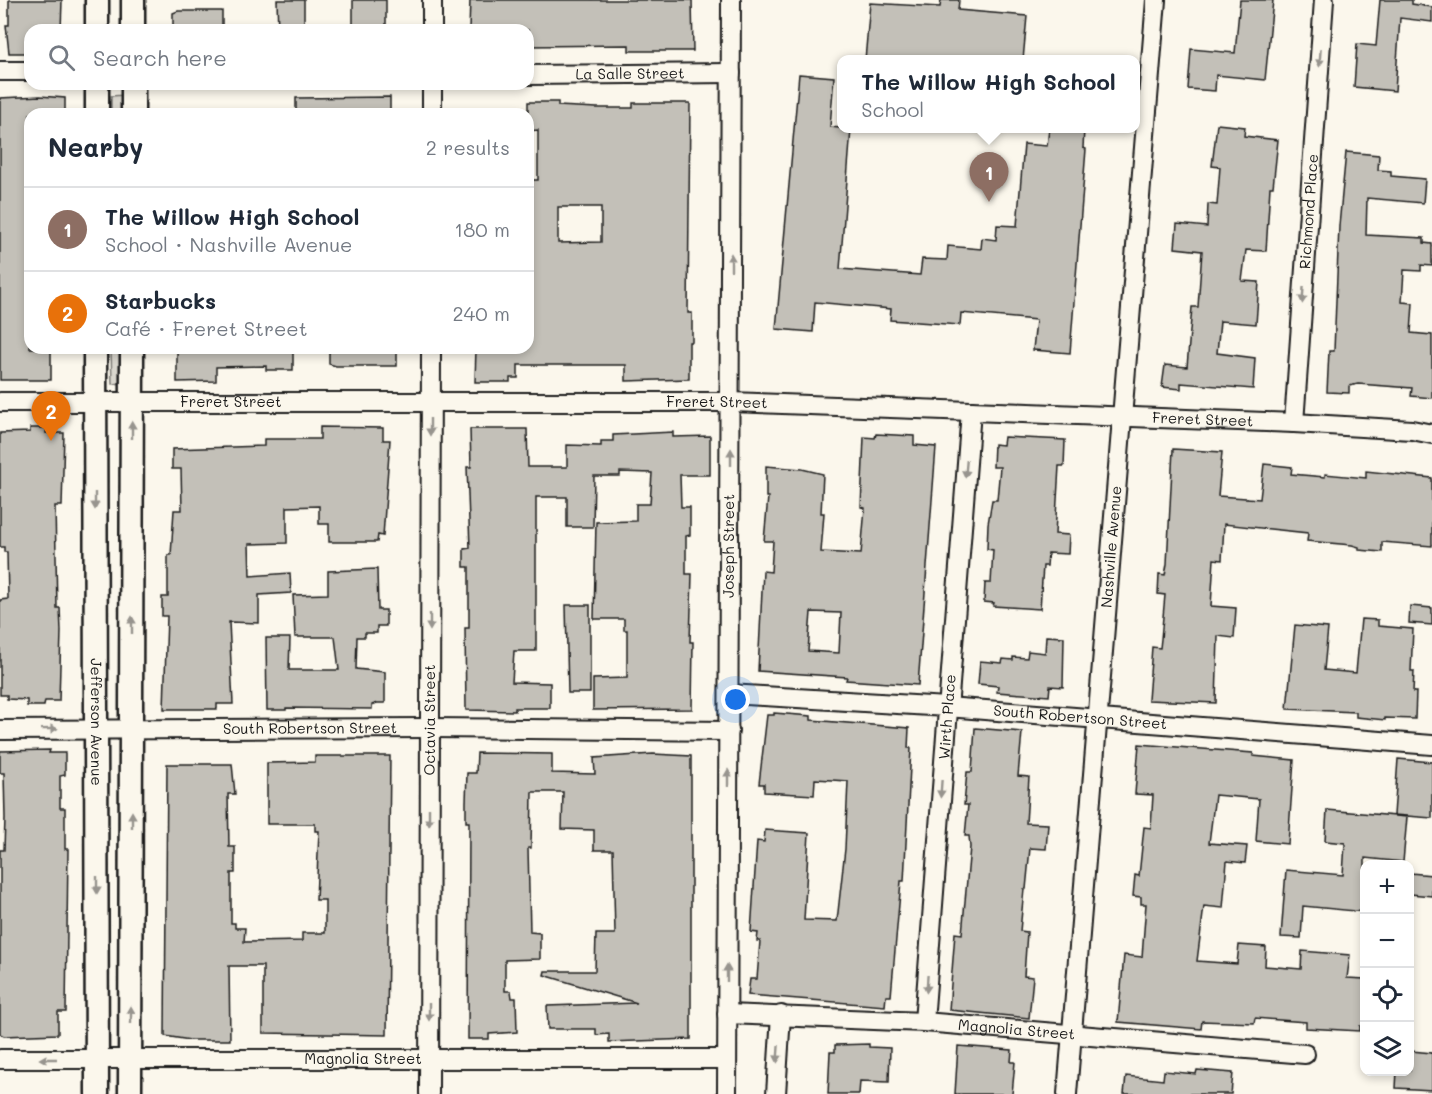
<!DOCTYPE html>
<html lang="en">
<head>
<meta charset="utf-8">
<style>
  body { margin:0; font-family:Mali,sans-serif; background:#f6f6f7; color:#1f2937 }
  .controls { position:absolute; right:18px; bottom:18px; display:grid; overflow:hidden; border-radius:12px; box-shadow:0 3px 9px #0003 }
  .controls button { width:54px; height:54px; display:grid; place-items:center; padding:0; border:0; border-bottom:2px solid #e0e1e3; background:#fff; color:#1f2937; font:30px sans-serif }
  .you { position:absolute; left:736px; top:700px; width:21px; height:21px; margin:-15px; border:4px solid #fff; border-radius:50%; background:#1a73e8; box-shadow:0 0 0 9px #1a73e833 }
  .badge { display:grid; place-items:center; width:39px; height:39px; border-radius:50%; background:#ea580c; color:#fff; font-size:20px; font-weight:700 }
  .pin { position:absolute; translate:-50% -50px; filter:drop-shadow(0 2px 3px #0008) }
  .pin::after { content:''; position:absolute; top:32px; width:21px; height:18px; background:inherit; clip-path:polygon(0 0,100% 0,50% 100%) }
  .popup { position:absolute; left:837px; top:55px; width:303px; height:78px; box-sizing:border-box; display:grid; place-content:center; border-radius:12px; background:#fff; filter:drop-shadow(0 2px 4px #0005); font-size:20px; white-space:nowrap; color:#747a83 }
  .popup b { font-size:22px; color:#1f2937 }
  .popup::after { content:''; position:absolute; left:50%; top:100%; margin-left:-12px; border:12px solid transparent; border-top-color:#fff }
  .list { margin:0; padding:0; list-style:none }
  h2 { display:flex; justify-content:space-between; align-items:center; height:78px; margin:0; padding:0 24px; font-size:26px }
  h2 small { font-size:20px; font-weight:400; color:#747a83 }
  .list li { display:grid; grid-template-columns:39px 1fr auto; gap:18px; align-items:center; box-sizing:border-box; height:84px; padding:0 24px; border-top:2px solid #e0e1e3 }
  .list b { display:block; font-size:22px; white-space:nowrap }
  .list p { margin:0; font-size:20px; white-space:nowrap; color:#747a83 }
  .list em { font-size:20px; font-style:normal; color:#747a83 }
  .icon { flex:none; width:33px; height:33px; fill:none; stroke:currentColor; stroke-width:2; stroke-linecap:round; stroke-linejoin:round }
  .map { position:relative; flex:none; width:1432px; height:1094px; overflow:hidden }
  .search { position:absolute; background:#fff; box-shadow:0 3px 9px #0003; left:24px; top:24px; width:510px; height:66px; display:flex; align-items:center; gap:15px; box-sizing:border-box; padding:0 21px; border-radius:18px; color:#747a83; font-size:22px }
  .panel { position:absolute; background:#fff; box-shadow:0 3px 9px #0003; left:24px; top:108px; width:510px; height:246px; border-radius:18px }
  .map>svg:first-child { display:block }
</style>
</head>
<body>
<div class="map">
<svg width="1432" height="1094" viewBox="0 0 1432 1094">
  <rect width="100%" height="100%" fill="#fbf7ec"/>
  <filter id="ink" filterUnits="userSpaceOnUse"><feTurbulence type="fractalNoise" baseFrequency=".0167" numOctaves="2"/><feDisplacementMap in="SourceGraphic" scale="12" xChannelSelector="R" yChannelSelector="G"/><feConvolveMatrix kernelMatrix="1 2 1 2 8 2 1 2 1" color-interpolation-filters="sRGB"/></filter>
  <g filter="url(#ink)">
    <path fill="#dad7ce" stroke="#7b7a75" stroke-width="1.5" d="M124,95V114H111V96Z
      M111,348H124V383L112,384Z"/>
    <path fill="#c3c0b8" stroke="#1c1c1c" stroke-width="1.5" fill-rule="evenodd" d="M9,0H62L61,30H30V53H9L6,25H9Z
      M277,0H304V30H278Z
      M353,0H386V30H353Z
      M470,0H692L693,51H629V45L528,46V30H469Z
      M941,0H959L958,10L1027,16L1023,60H865L870,3L940,7Z
      M1240,0H1273L1265,80L1216,75L1215,91L1188,89L1191,49L1235,53Z
      M1380,0H1412V4L1432,7V22L1400,18L1395,91L1354,87L1357,44L1376,46Z
      M178,11H222V30H173V13Z
      M799,74L834,77L830,127L851,129L840,269L920,275L922,259L947,260L948,246L981,249L982,238L996,240L997,225L1017,226L1024,144L1047,146L1049,129H1084L1083,148L1086,149L1070,353L1033,350L1036,320L961,313L960,325L890,320L891,309L815,302L813,332L776,329Z
      M40,96L65,98V114H30V348H51V380H0V98Z
      M390,97V114H296V98Z
      M528,102H558V106L597,108H633V103H690L688,313H692V342H689V379L626,381V365H518V378H510V382H475L476,348H528V180H538V130L528,131ZM558,207H601V242L558,243Z
      M1217,124L1245,127L1244,136L1278,140L1273,187H1270L1266,251L1246,250L1242,281L1259,282L1256,324L1220,321L1217,353L1255,358L1253,389L1181,383V389L1162,387L1165,365L1187,367L1192,307H1198L1202,251L1175,248L1177,224L1207,227L1208,204L1217,205L1220,167L1212,166Z
      M1346,152L1379,155L1378,170L1391,171V176L1425,179L1423,203L1367,198L1366,235L1424,238V243L1432,244V266L1421,265V271L1404,270L1402,302L1413,303L1411,333L1432,335V398L1411,396L1412,388L1358,384L1349,386V393L1327,392L1329,351H1334L1339,226Z
      M177,348H293V370H266V366L216,367V381L177,382Z
      M329,348H397V366H336L329,364Z
      M320,427L383,428V440H390L383,536L378,535L377,542H329V524H319V506L287,507V543L249,544L250,576L290,573L291,593L259,595V623L229,622L233,704H217V709H164L167,616H162V597H168V555H171L174,510H182L181,469H172V449L264,446V439H320Z
      M30,428H47L46,433H64L62,506H55L57,608H60L61,631L59,701H45L44,706H27V700L7,699V695H0V600L8,599L7,552H4V547H0V433L30,432Z
      M470,429H527L528,467H567V445L601,446V441H613V435L673,432V437L710,436V475H680L681,507H690V535L686,536V574H692L690,642H693L692,709L593,710V679L627,678V630H624V619H594L596,522L636,521V504H650L652,473L620,472V476H594L593,527H567V497H536V651H514L512,682L550,683V708H515V711L466,710L465,628H469V567H464V549L470,548L467,467H471Z
      M876,434L914,436V445L936,447L918,685L846,680L847,677L758,671L763,571L771,572L773,541H764L768,497H766V466L802,469L823,474L821,513H824L821,552L861,554L865,508L861,507L864,437L875,438ZM811,612L841,613L839,653L808,651Z
      M1004,437L1065,440L1064,466H1059L1055,534L1069,535L1068,554L1048,553L1047,566H1043L1040,609L993,606L994,603L984,602L985,583H991L993,550L987,549L988,524L992,500H997L1000,467H993L994,444L1003,445Z
      M1173,449L1222,452L1218,496L1260,499L1264,464L1292,467L1291,474L1325,477V474L1366,478V471L1432,478V546L1382,542V552L1359,550V547L1352,545L1307,541L1308,533L1224,524L1222,560L1214,559L1211,606L1236,608L1234,638L1218,636L1216,703L1148,700L1152,647L1160,648L1161,639L1165,595L1158,594L1159,574L1165,575L1167,564Z
      M377,569L378,610H386V626H377V633H365V637H357L356,669L385,672V703H377L372,705V709L286,708V710H267L266,638H290L289,670H339L335,637H295L293,595L328,594V571Z
      M566,605H590V693H568Z
      M1410,606L1432,608V625L1409,623Z
      M1361,619L1378,620V626L1413,629L1411,671H1414L1413,692H1416L1415,719L1385,718V720L1356,717V712L1287,709L1295,625L1328,628L1324,670L1356,673Z
      M1046,636L1064,637L1063,687L1050,686L1049,696L997,692L998,686L978,684L980,661L1002,663L1003,659L1013,660V657L1027,658L1028,651L1045,653Z
      M774,713L811,716V720L909,728L908,748H911L904,881H901L891,996H886L885,1006L748,995L750,979H757L760,941H757L758,933L751,932L757,841L764,842L765,830L809,833L804,920L837,921L845,849L848,781L815,779L814,795L764,792V784H759L767,715H774Z
      M975,728L1022,732L1018,776L1029,777L1026,823L1048,824L1046,849L1030,848L1026,889H1024L1020,931L1027,932L1024,976L1033,977L1029,1018L949,1010L955,933L962,934L970,847L969,836H965L968,805H964L967,772H972Z
      M1139,744L1253,753V756L1294,760L1288,844L1256,841L1259,799L1215,795L1209,843L1247,846L1245,863L1227,861L1223,908L1204,906L1197,961L1237,964L1239,945L1266,947L1265,966L1301,969L1302,951L1350,955L1347,978L1365,979V1026H1360V1031L1306,1028V1022L1255,1018L1254,1023L1202,1021L1201,1029L1118,1022L1124,955L1142,957L1146,904H1141V897L1133,896L1135,875L1139,876L1144,827L1151,828L1153,795L1135,794Z
      M50,750L49,753H65V775L60,776V808H65V849H68L66,1012H58V1034L4,1036L0,1034V850H4L5,818L4,773H0V751Z
      M477,753L552,754V773L595,774L594,758L653,754L691,756V1039L609,1042V1034L596,1035V1029H548L547,1006L637,1003L544,975L545,971H595L596,934H615L613,850H594V830L562,829L563,792H532L531,848H528L530,932L540,933V959L505,960V991H511L512,998H516L517,1032L489,1034V1039H468L469,822H466V802L467,773H476Z
      M315,756H390L387,1035L263,1033V966H229L230,1040H190L165,1036L167,764H232L235,794H228L229,847H235V873H231V923H235V928H245L244,942L302,941V933H325V900H316L319,831H315V824H267V763L315,762Z
      M1398,759L1432,762V818L1394,815Z
      M1327,810L1407,817L1403,862L1365,858V912L1303,906L1301,938L1281,937L1286,870L1343,875L1345,843L1325,841Z
      M1410,873L1432,875V896L1410,894Z
      M869,1044V1047L890,1048L889,1082L860,1081L859,1094H828L830,1052H835V1045Z
      M958,1046L1012,1050L1011,1062H1015L1012,1094H955Z
      M1411,1051L1432,1053V1090L1396,1088L1397,1071H1410Z
      M1197,1070L1233,1073L1231,1094H1124L1126,1076L1163,1080L1164,1071L1196,1074Z"/>
    <g fill="none" stroke-linecap="round" stroke-linejoin="round">
      <g stroke="#1c1c1c" stroke-width="22">
        <g id="minor">
          <path d="M432,0V30"/>
          <path d="M0,71H30"/>
          <path id="s1" d="M528,75L731,73"/>
          <path d="M432,114V84"/>
          <path id="s2" d="M0,402H731L1294,423L1412,430L1432,434"/>
          <path id="s3" d="M1294,423L1324,0"/>
          <path id="s4" d="M729,694L947,707L1432,745"/>
          <path id="s5" d="M0,730L430,728L729,731"/>
          <path id="s6" d="M727,1014L924,1022L1305,1054"/>
          <path id="s7" d="M924,1022L971,411"/>
          <path id="s8" d="M0,1059H726"/>
          <path id="s9" d="M429,1094L431,348"/>
          <path id="s10" d="M727,1094L731,0"/>
          <path d="M776,1094L781,1015"/>
          <path id="s11" d="M1067,1094L1156,0"/>
        </g>
      </g>
      <g stroke="#1c1c1c" stroke-width="27">
        <g id="tertiary">
          <path d="M97,30V0"/>
          <path d="M133,30V0"/>
          <path d="M97,114V84"/>
          <path d="M133,114V84"/>
          <path id="s12" d="M95,348L97,1094"/>
          <path d="M130,1094L132,348"/>
        </g>
      </g>
      <use href="#minor" stroke="#fbf7ec" stroke-width="18"/>
      <use href="#tertiary" stroke="#fbf7ec" stroke-width="22"/>
    </g>
    <defs><path id="oneway-solid" d="M-6-.8H1V-3.2L6.5 0L1 3.2V.8H-6Z" transform="scale(1.5)"/></defs>
    <g fill="#97948e">
      <use href="#oneway-solid" transform="translate(1320 58) rotate(94)"/>
      <use href="#oneway-solid" transform="translate(731 262) rotate(-90)"/>
      <use href="#oneway-solid" transform="translate(1303 295) rotate(94)"/>
      <use href="#oneway-solid" transform="translate(430 427) rotate(90)"/>
      <use href="#oneway-solid" transform="translate(132 430) rotate(-90)"/>
      <use href="#oneway-solid" transform="translate(731 457) rotate(-90)"/>
      <use href="#oneway-solid" transform="translate(966 469) rotate(95)"/>
      <use href="#oneway-solid" transform="translate(95 501) rotate(90)"/>
      <use href="#oneway-solid" transform="translate(430 622) rotate(90)"/>
      <use href="#oneway-solid" transform="translate(132 625) rotate(-90)"/>
      <use href="#oneway-solid" transform="translate(49 729) rotate(-1)"/>
      <use href="#oneway-solid" transform="translate(728 778) rotate(-90)"/>
      <use href="#oneway-solid" transform="translate(941 789) rotate(94)"/>
      <use href="#oneway-solid" transform="translate(429 817) rotate(90)"/>
      <use href="#oneway-solid" transform="translate(132 820) rotate(-90)"/>
      <use href="#oneway-solid" transform="translate(97 885) rotate(90)"/>
      <use href="#oneway-solid" transform="translate(727 973) rotate(-90)"/>
      <use href="#oneway-solid" transform="translate(927 984) rotate(94)"/>
      <use href="#oneway-solid" transform="translate(429 1012) rotate(90)"/>
      <use href="#oneway-solid" transform="translate(131 1015) rotate(-90)"/>
      <use href="#oneway-solid" transform="translate(778 1054) rotate(94)"/>
      <use href="#oneway-solid" transform="translate(48 1059) rotate(180)"/>
    </g>
  </g>
  <g text-anchor="middle" stroke-width="4.5" stroke-linejoin="round" paint-order="stroke">
    <g font-size="15" fill="#1c1c1c" stroke="#fbf7ec">
      <text dy="5" stroke="none"><textPath href="#s1" startOffset="102">La Salle Street</textPath></text>
      <text dy="5" stroke="none"><textPath href="#s3" startOffset="212">Richmond Place</textPath></text>
      <text dy="5" stroke="none"><textPath href="#s2" startOffset="231">Freret Street</textPath></text>
      <text dy="5" stroke="none"><textPath href="#s2" startOffset="717">Freret Street</textPath></text>
      <text dy="5" stroke="none"><textPath href="#s2" startOffset="1203">Freret Street</textPath></text>
      <text dy="5" stroke="none"><textPath href="#s10" startOffset="548">Joseph Street</textPath></text>
      <text dy="5" stroke="none"><textPath href="#s11" startOffset="549">Nashville Avenue</textPath></text>
      <text dy="5" stroke="none"><textPath href="#s7" startOffset="306">Wirth Place</textPath></text>
      <text dy="5" stroke="none"><textPath href="#s4" startOffset="352">South Robertson Street</textPath></text>
      <text dy="5" stroke="none"><textPath href="#s12" startOffset="374">Jefferson Avenue</textPath></text>
      <text dy="5" stroke="none"><textPath href="#s9" startOffset="374">Octavia Street</textPath></text>
      <text dy="5" stroke="none"><textPath href="#s5" startOffset="310">South Robertson Street</textPath></text>
      <text dy="5" stroke="none"><textPath href="#s6" startOffset="290">Magnolia Street</textPath></text>
      <text dy="5" stroke="none"><textPath href="#s8" startOffset="363">Magnolia Street</textPath></text>
    </g>
  </g>
</svg>
<div class="controls">
<button>+</button>
<button>−</button>
<button><svg class="icon" aria-label="locate" viewBox="0 0 24 24"><circle cx="12" cy="12" r="6"/><path d="M12 2v4M12 18v4M2 12h4M18 12h4"/></svg></button>
<button><svg class="icon" aria-label="layers" viewBox="0 0 24 24"><path d="M12 4l9 5-9 5-9-5zM3 14l9 5 9-5"/></svg></button>
</div>
<div class="you"></div>
<div class="pin badge" style="left:989px;top:202px;background:#8d6e63">1</div>
<div class="popup"><b>The Willow High School</b>School</div>
<div class="pin badge" style="left:51px;top:441px;background:#e8710a">2</div>
<div class="search"><svg class="icon" aria-label="search" viewBox="0 0 24 24"><circle cx="10" cy="10" r="6"/><path d="M15 15l6 6"/></svg>Search here</div>
<section class="panel">
<h2>Nearby<small>2 results</small></h2>
<ul class="list">
<li><span class="badge" style="background:#8d6e63">1</span><div><b>The Willow High School</b><p>School · Nashville Avenue</p></div><em>180 m</em></li>
<li><span class="badge" style="background:#e8710a">2</span><div><b>Starbucks</b><p>Café · Freret Street</p></div><em>240 m</em></li>
</ul>
</section>
</div>
</body>
</html>
